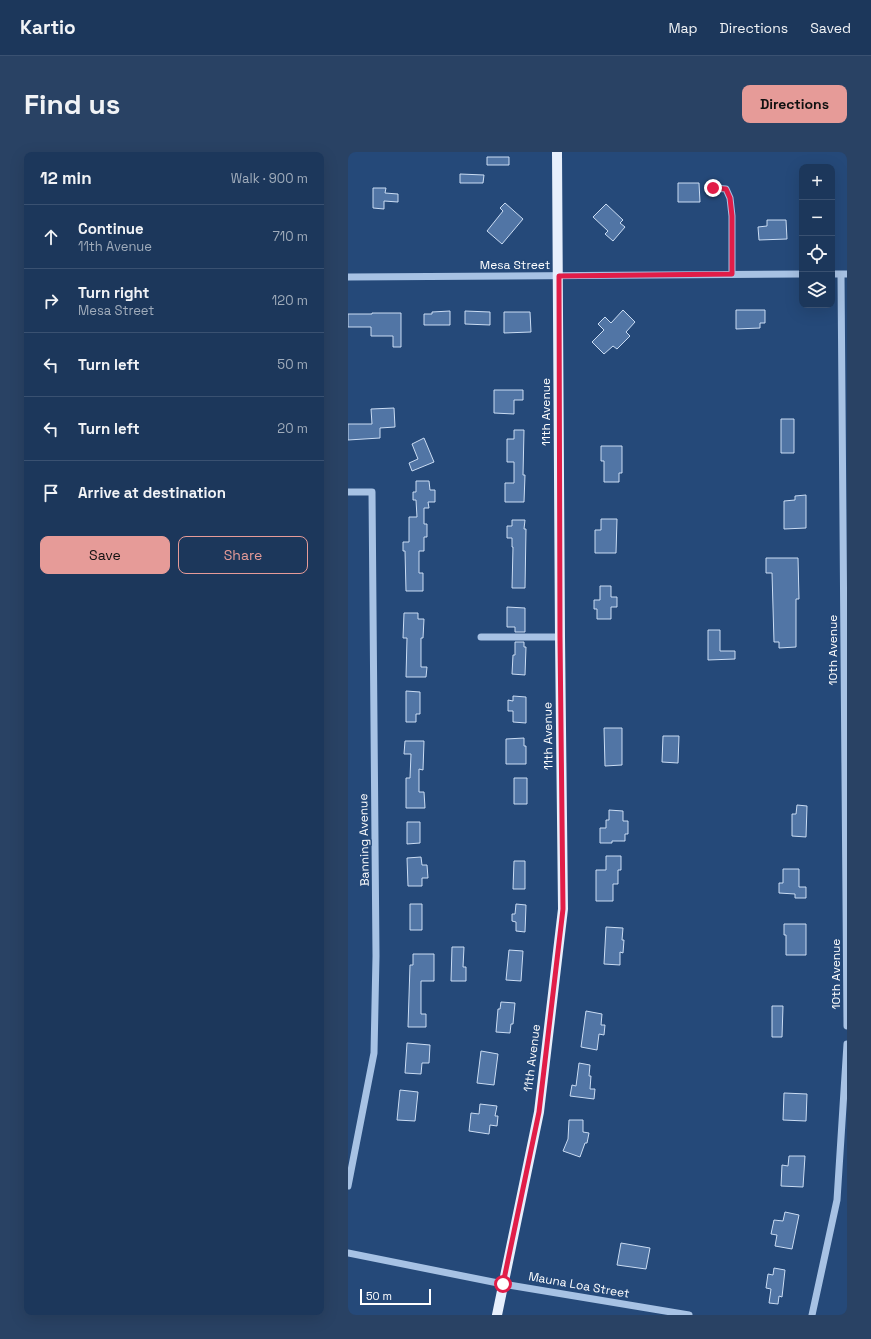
<!DOCTYPE html>
<html lang="en">
<head>
<meta charset="utf-8">
<style>
  body { margin:0; font-family:"Space Grotesk",sans-serif; background:#294264; color:#f1f3f6 }
  .controls { position:absolute; right:12px; top:12px; display:grid; overflow:hidden; border-radius:8px; box-shadow:0 4px 16px #0002 }
  .controls button { width:36px; height:36px; display:grid; place-items:center; padding:0; border:0; border-bottom:1px solid #3a5171; background:#1c375b; color:#f1f3f6; font:20px sans-serif }
  .scale { position:absolute; left:12px; bottom:10px; width:71px; box-sizing:border-box; padding-left:4px; border:2px solid #fff; border-top:0; font-size:11px; line-height:14px; white-space:nowrap; color:#fff; -webkit-text-stroke:3px #254979; paint-order:stroke }
  .stop { position:absolute; width:12px; height:12px; margin:-9px; border:3px solid #e11d48; border-radius:50%; background:#fff }
  .stop.end { background:#e11d48; border-color:#fff; box-shadow:0 1px 4px #0008 }
  .list { margin:0; padding:0; list-style:none }
  h2 { display:flex; justify-content:space-between; align-items:center; height:52px; margin:0; padding:0 16px; font-size:17px }
  h2 small { font-size:13px; font-weight:400; color:#a0acbb }
  .list li { display:grid; grid-template-columns:26px 1fr auto; gap:12px; align-items:center; box-sizing:border-box; height:64px; padding:0 16px; border-top:1px solid #3a5171 }
  .list b { display:block; font-size:15px; white-space:nowrap }
  .list p { margin:0; font-size:13px; white-space:nowrap; color:#a0acbb }
  .list em { font-size:13px; font-style:normal; color:#a0acbb }
  .actions { display:flex; gap:8px; padding:12px 16px }
  .actions a { flex:1; padding:9px 0; border:1px solid #e69b98; border-radius:8px; text-align:center; font-size:14px; color:#e69b98 }
  .actions .main { background:#e69b98; color:#111 }
  .icon { flex:none; width:22px; height:22px; fill:none; stroke:currentColor; stroke-width:2; stroke-linecap:round; stroke-linejoin:round }
  .map { position:relative; flex:none; width:499px; height:1163px; overflow:hidden; border-radius:8px }
  header { display:flex; align-items:center; gap:24px; box-sizing:border-box; height:56px; padding:0 20px; background:#1c375b; border-bottom:1px solid #3a5171 }
  header strong { font-size:19px }
  nav { display:flex; gap:22px; margin-inline-start:auto; font-size:14px }
  .intro { display:flex; align-items:center; justify-content:space-between; box-sizing:border-box; height:96px; padding:0 24px }
  h1 { margin:0; font-size:28px }
  .button { padding:10px 18px; border-radius:8px; background:#e69b98; color:#111; font-size:14px; font-weight:700 }
  main { display:flex; gap:24px; padding:0 24px }
  aside { flex:1; background:#1c375b; border-radius:8px; box-shadow:0 4px 16px #0002 }
  .map>svg:first-child { display:block }
</style>
</head>
<body>
<header>
<strong>Kartio</strong>
<nav><a>Map</a><a>Directions</a><a>Saved</a></nav>
</header>
<div class="intro"><h1>Find us</h1><a class="button">Directions</a></div>
<main>
<aside>
<h2>12 min<small>Walk · 900 m</small></h2>
<ul class="list">
<li><svg class="icon" aria-label="ahead" viewBox="0 0 24 24"><path d="M12 20V5M6 11l6-6 6 6"/></svg><div><b>Continue</b><p>11th Avenue</p></div><em>710 m</em></li>
<li><svg class="icon" aria-label="right" viewBox="0 0 24 24"><path d="M7 20v-9h11M14 6l5 5-5 5"/></svg><div><b>Turn right</b><p>Mesa Street</p></div><em>120 m</em></li>
<li><svg class="icon" aria-label="left" viewBox="0 0 24 24"><path d="M17 20v-9H6M10 6l-5 5 5 5"/></svg><div><b>Turn left</b></div><em>50 m</em></li>
<li><svg class="icon" aria-label="left" viewBox="0 0 24 24"><path d="M17 20v-9H6M10 6l-5 5 5 5"/></svg><div><b>Turn left</b></div><em>20 m</em></li>
<li><svg class="icon" aria-label="arrive" viewBox="0 0 24 24"><path d="M6 21V4h12l-3 4 3 4H6"/></svg><div><b>Arrive at destination</b></div></li>
</ul>
<div class="actions"><a class="main">Save</a><a>Share</a></div>
</aside>
<div class="map">
<svg width="499" height="1163" viewBox="0 0 499 1163">
  <rect width="100%" height="100%" fill="#254979"/>
  <path fill="#5175a5" stroke="#cadcf3" d="M139,5H161V13H139Z
    M112,22L136,23L135,31H112Z
    M330,31H351L352,50H330Z
    M25,36H38L37,41L50,42V50L36,49V57L25,56Z
    M157,51L175,67L154,92L139,79L155,59L152,56Z
    M258,52L275,68L272,71L277,75L265,89L257,82L260,79L245,65Z
    M419,68H438L439,87L411,88L410,75L419,74Z
    M275,158L287,170L278,180L282,184L269,197L265,194L256,202L244,190L256,178L250,172L257,165L263,171Z
    M388,158H417V171H412V176L388,177Z
    M102,159V173H76V162H84V160Z
    M117,159L142,160V173L117,172Z
    M156,160H182L183,180L156,181Z
    M24,161H53V195H45V184H23V175H0V162H24Z
    M146,238H175V248H166V262L146,261Z
    M46,256L47,275L32,276V286L0,288V272H24L23,257Z
    M433,267H446V301H433Z
    M166,278H176L175,323H177L176,350H157V331H166V310H159V287H166Z
    M76,286L86,310L64,319L61,311L70,307L64,292Z
    M253,294H274V321H271V330H256V309H253Z
    M68,329H81L82,338H87V350H80L81,356H76V372H79V385H76V399H71V421H75V439H58L57,399H55V390H61V365H69L68,348H65V340H68Z
    M458,343V376L436,377V349L447,348V344Z
    M253,367H269L268,401H247V378H253Z
    M164,368H177L176,377H178L177,436H164L165,395H164V386H159V374H164Z
    M418,406H450L451,447H448V495L431,496V490H426L424,421H418Z
    M252,434H263V445H269V455H263V467H249V457H246V448H252Z
    M159,455L177,456V480H167V475H159Z
    M56,461H70V467H76L75,486H73V515H79L78,525H58L59,486H55Z
    M360,478H372V499H387V507L360,508Z
    M167,490H176V495H178L177,523L164,522L165,503H167Z
    M58,539L72,540V562H68V570H58Z
    M165,544L178,545V571L165,570V559H160V548L165,549Z
    M256,576H274V613L257,614Z
    M315,584H331L330,611L314,610Z
    M176,586V594H178V612H158V587Z
    M57,589H76L75,618L71,617V640H76L77,656H58V626H62L63,602H56Z
    M166,626H179V652H166Z
    M449,653L459,654L458,685L444,684V662H448Z
    M261,658L275,659V669H280V682H277V689H264V691H252V676H258V668H261Z
    M59,670H72V691L59,692Z
    M258,704H273V718H270V732H265V749H248V718H258Z
    M73,705L74,713H79L80,726H74V734H60L59,706Z
    M166,709H177V737H165Z
    M435,717H451V735H458V746H447V742L431,741V731H435Z
    M62,752H74V778H62Z
    M168,752L178,753L177,780L168,779V770L164,769V762H167Z
    M436,772H458V803H438V783H436Z
    M258,775L275,776L274,788H276L275,801L272,800V813L256,812Z
    M104,795H116L115,815H118V829H103Z
    M161,798L175,799L173,829L158,828Z
    M65,802H86V829H73V862H78V875H60L62,813H65Z
    M153,850L167,851L165,872H163L162,881L148,880L150,857H152Z
    M424,854H435L434,885H424Z
    M238,859L254,862L253,873H257L256,883L251,882L249,898L233,895Z
    M59,891L82,893L81,911H74L73,922L57,921Z
    M133,899L150,902L146,933L129,931Z
    M231,911L242,913L241,924H243L242,937H247L246,947L222,944L224,933L228,934Z
    M52,938L70,940L67,969L49,968Z
    M436,941L459,942L458,969L435,968Z
    M132,952L149,954L147,964H150L149,974L142,973L141,982L121,979L123,961L131,962Z
    M221,968H235V980L241,981L239,991H237L232,1005L215,999L220,987Z
    M441,1004H457L455,1035L433,1034L434,1013L440,1014Z
    M437,1060L451,1063L444,1097L427,1094L429,1083L423,1082L426,1068L435,1069Z
    M273,1091L302,1096L298,1117L269,1113Z
    M426,1116L437,1118L434,1145L431,1144L430,1152L421,1151L423,1137L418,1136L420,1122L425,1123Z"/>
  <g fill="none" stroke-linecap="round" stroke-linejoin="round">
    <path stroke="#a7c2e4" stroke-width="7" d="M365,36L378,37L382,46L384,64V122
      M484,122H499
      M493,122L499,874
      M0,125L454,122
      M0,340H24L28,804L26,901L0,1034
      M133,485H212
      M0,1101L155,1132L341,1163
      M464,1163L489,1048L499,892"/>
    <path stroke="#e7effc" stroke-width="10" d="M149,1163L191,960L215,757L212,485L209,0"/>
  </g>
  <g fill="none" stroke-linecap="round" stroke-linejoin="round">
    <path stroke="#e11d48" stroke-width="5" d="M155,1132L191,960L215,757L212,485L211,124L384,122V64L382,46L378,37L365,36"/>
  </g>
  <g text-anchor="middle" stroke-width="3" stroke-linejoin="round" paint-order="stroke">
    <g font-size="12" fill="#fff" stroke="#254979">
      <text x="167" y="117">Mesa Street</text>
      <text transform="translate(198 260) rotate(-90)" y="4">11th Avenue</text>
      <text transform="translate(485 498) rotate(-90)" y="4">10th Avenue</text>
      <text transform="translate(200 584) rotate(-91)" y="4">11th Avenue</text>
      <text transform="translate(16 688) rotate(-91)" y="4">Banning Avenue</text>
      <text transform="translate(488 822) rotate(-90)" y="4">10th Avenue</text>
      <text transform="translate(184 906) rotate(-83)" y="4">11th Avenue</text>
      <text transform="translate(231 1133) rotate(10)" y="4">Mauna Loa Street</text>
    </g>
  </g>
</svg>
<div class="controls">
<button>+</button>
<button>−</button>
<button><svg class="icon" aria-label="locate" viewBox="0 0 24 24"><circle cx="12" cy="12" r="6"/><path d="M12 2v4M12 18v4M2 12h4M18 12h4"/></svg></button>
<button><svg class="icon" aria-label="layers" viewBox="0 0 24 24"><path d="M12 4l9 5-9 5-9-5zM3 14l9 5 9-5"/></svg></button>
</div>
<div class="scale">50 m</div>
<div class="stop" style="left:155px;top:1132px"></div>
<div class="stop end" style="left:365px;top:36px"></div>
</div>
</main>
</body>
</html>
